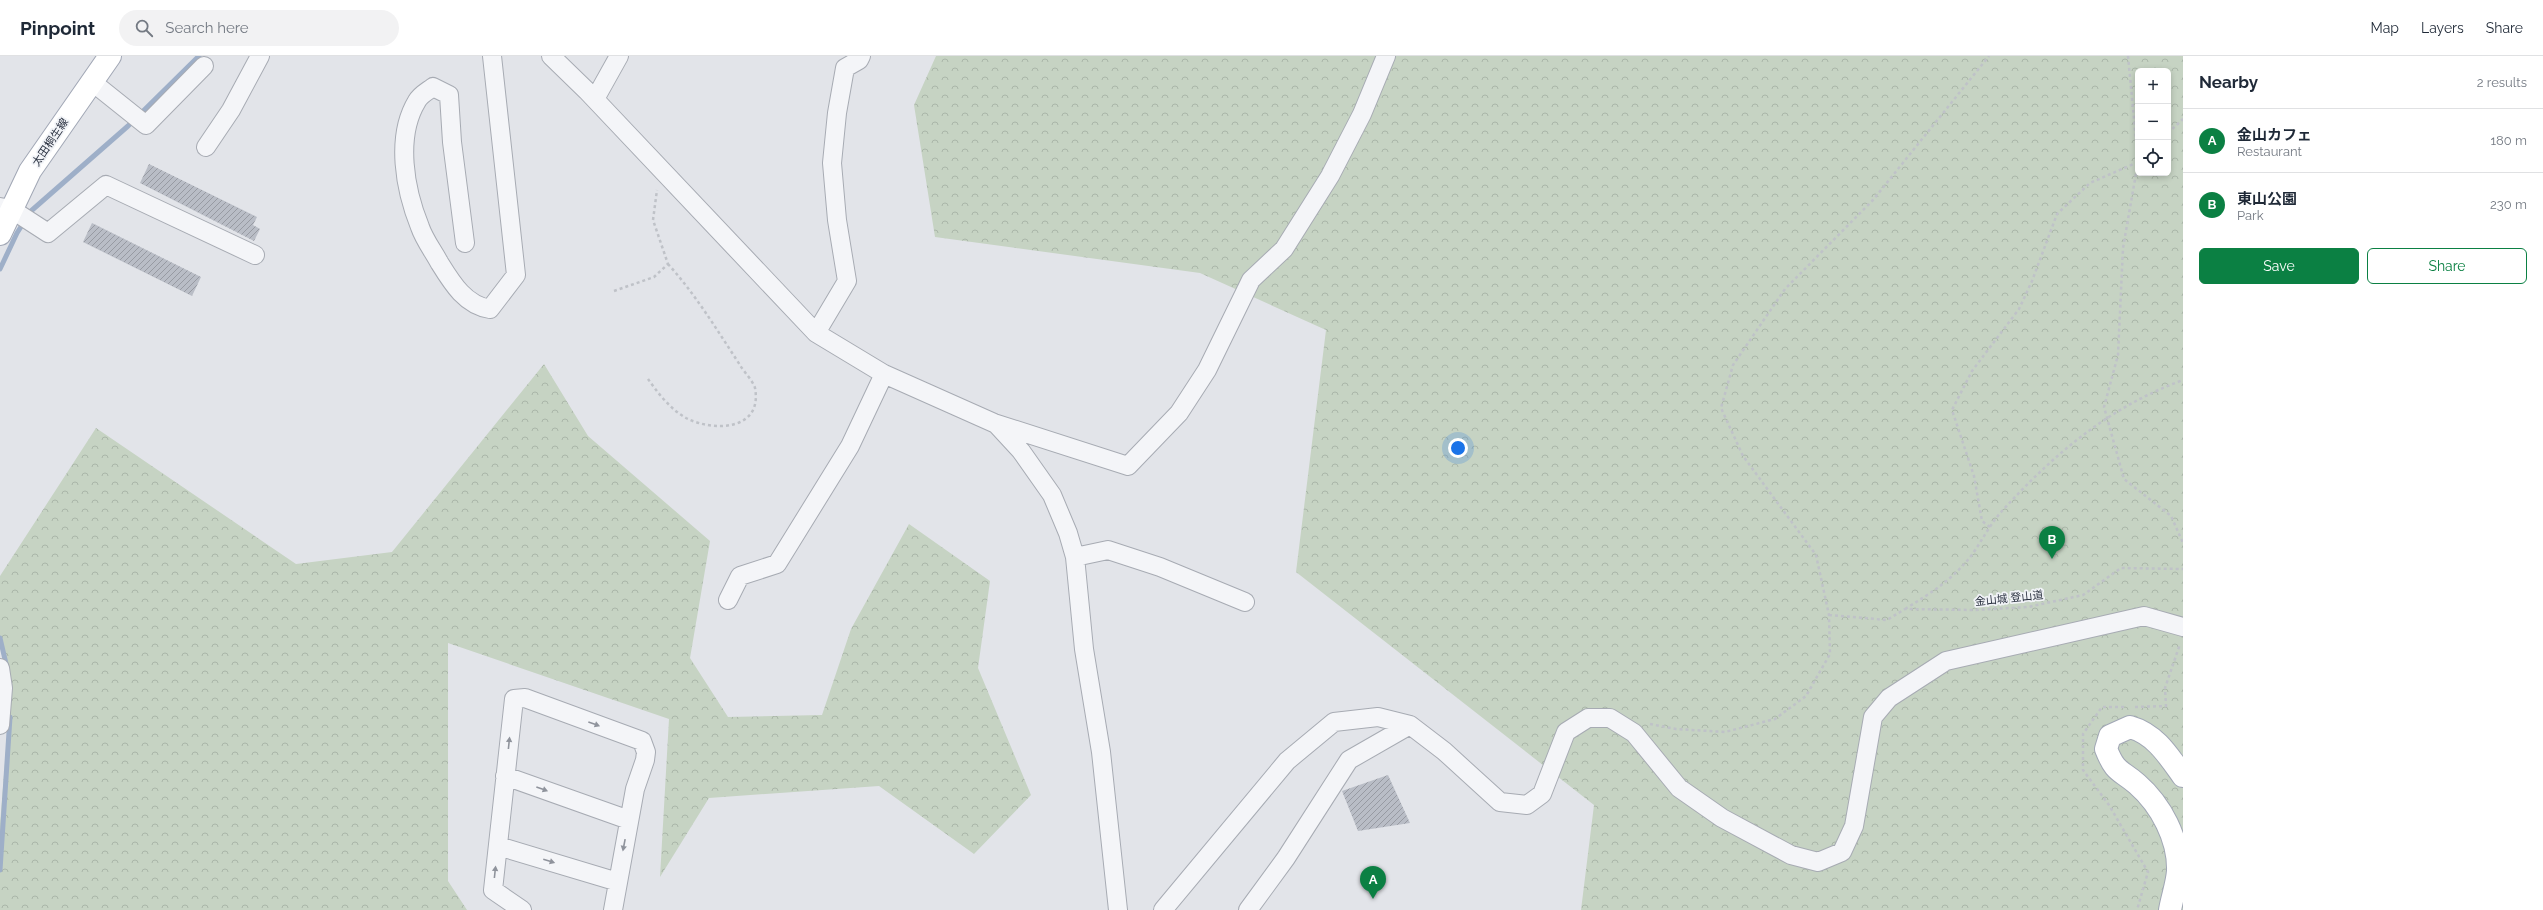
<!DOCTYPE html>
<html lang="en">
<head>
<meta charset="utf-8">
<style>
  body { margin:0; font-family:Raleway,"Noto Sans JP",sans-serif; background:#f2f2f3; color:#1f2937 }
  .controls { position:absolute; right:12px; top:12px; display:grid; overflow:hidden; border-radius:6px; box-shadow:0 2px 6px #0003 }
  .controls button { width:36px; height:36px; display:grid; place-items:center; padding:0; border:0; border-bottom:1px solid #e0e1e3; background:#fff; color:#1f2937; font:20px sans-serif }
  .you { position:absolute; left:1458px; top:392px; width:14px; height:14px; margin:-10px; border:3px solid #fff; border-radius:50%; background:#1a73e8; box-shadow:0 0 0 6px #1a73e833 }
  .badge { display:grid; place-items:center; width:26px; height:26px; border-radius:50%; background:#0b8043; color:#fff; font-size:13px; font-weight:700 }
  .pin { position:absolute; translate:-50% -33px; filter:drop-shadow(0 1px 2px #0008) }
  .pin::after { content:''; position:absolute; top:21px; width:14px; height:12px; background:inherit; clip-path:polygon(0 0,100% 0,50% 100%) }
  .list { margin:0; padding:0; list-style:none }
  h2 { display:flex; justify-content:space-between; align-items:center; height:52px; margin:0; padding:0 16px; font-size:17px }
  h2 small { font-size:13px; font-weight:400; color:#747a83 }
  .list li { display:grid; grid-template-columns:26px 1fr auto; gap:12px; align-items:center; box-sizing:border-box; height:64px; padding:0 16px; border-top:1px solid #e0e1e3 }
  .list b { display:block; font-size:15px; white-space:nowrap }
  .list p { margin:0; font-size:13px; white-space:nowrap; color:#747a83 }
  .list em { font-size:13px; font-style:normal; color:#747a83 }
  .actions { display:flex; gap:8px; padding:12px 16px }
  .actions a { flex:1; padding:9px 0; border:1px solid #0b8043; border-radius:6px; text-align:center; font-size:14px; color:#0b8043 }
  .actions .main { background:#0b8043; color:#fff }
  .icon { flex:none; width:22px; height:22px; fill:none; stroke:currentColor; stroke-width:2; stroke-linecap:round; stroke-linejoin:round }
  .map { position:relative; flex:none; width:2183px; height:854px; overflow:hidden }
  header { display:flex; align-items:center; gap:24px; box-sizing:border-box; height:56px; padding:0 20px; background:#fff; border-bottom:1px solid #e0e1e3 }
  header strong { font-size:19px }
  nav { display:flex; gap:22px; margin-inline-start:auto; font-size:14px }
  .search { width:280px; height:36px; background:#f2f2f3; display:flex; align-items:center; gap:10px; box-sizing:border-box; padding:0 14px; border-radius:22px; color:#747a83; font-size:15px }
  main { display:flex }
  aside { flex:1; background:#fff }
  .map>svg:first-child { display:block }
</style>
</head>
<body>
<header>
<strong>Pinpoint</strong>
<div class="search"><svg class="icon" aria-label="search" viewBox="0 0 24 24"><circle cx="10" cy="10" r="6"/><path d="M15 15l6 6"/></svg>Search here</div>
<nav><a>Map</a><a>Layers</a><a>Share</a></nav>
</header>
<main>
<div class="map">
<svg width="2183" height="854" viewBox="0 0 2183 854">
  <defs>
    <pattern id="forest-crowns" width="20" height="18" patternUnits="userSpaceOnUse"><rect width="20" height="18" fill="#c6d3c3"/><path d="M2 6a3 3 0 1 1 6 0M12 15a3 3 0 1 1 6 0" fill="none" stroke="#aab6a9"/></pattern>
    <pattern id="building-hatch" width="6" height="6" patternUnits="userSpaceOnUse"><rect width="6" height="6" fill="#b9bdc6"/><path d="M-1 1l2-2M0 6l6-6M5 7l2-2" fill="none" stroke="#979aa2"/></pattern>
  </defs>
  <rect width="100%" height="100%" fill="#e2e4e9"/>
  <path fill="url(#forest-crowns)" fill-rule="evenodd" d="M936,0H2183V854H1581L1594,749L1296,516L1326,274L1200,217L935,181L914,49ZM2138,15H2168V117H2138Z
    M544,308L588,380L710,485L690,602L728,661L822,659L851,573L909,468L990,525L978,612L1031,739L974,798L879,730L709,742L660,821L669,663L448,587V825L467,854H0V768L11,632L0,582V520L96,372L296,508L392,496Z"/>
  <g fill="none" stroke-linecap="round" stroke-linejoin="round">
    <path stroke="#9eafc8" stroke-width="5" d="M0,213L17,177L31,155L128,70L199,0
      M0,582L7,612
      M0,814L10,661"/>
  </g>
  <path fill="url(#building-hatch)" d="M149,108L257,161L253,169L260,173L254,185L140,127Z
    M92,167L201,221L192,240L83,186Z
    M1388,719L1410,767L1358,775L1342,735Z"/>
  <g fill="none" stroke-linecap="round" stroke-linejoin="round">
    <g stroke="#a7abb3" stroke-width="20">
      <path id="minor" d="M551,0L587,35L816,277L884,318L994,367L1128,410L1179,357L1207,314L1251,224L1284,193L1330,120L1362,58L1386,0
        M91,25L146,69L204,10
        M595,43L619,0
        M206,91L231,54L260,0
        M0,151L11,153L48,177L106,129L255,199
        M465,187L452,86L449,39L433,31C428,35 420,39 417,45C395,81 405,134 420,171C424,183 433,195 439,206C452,227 465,249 490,253L516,219L492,0
        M816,277L847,225L837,164L832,107L837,57L845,12L859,4L861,0
        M997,369L1021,395L1052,439L1068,477L1075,501L1084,593L1101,696L1118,854
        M1075,501L1108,494L1160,511L1245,546
        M728,544L740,520L777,508L850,390L884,318
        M0,612L3,632L0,669
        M505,720L629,764
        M498,790L618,826
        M522,854L493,834L514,643L525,642L642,685L646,696L645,704L635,733L613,854
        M1163,854L1287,705L1334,666L1378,661L1410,669L1444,695L1500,746L1527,749L1542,738L1566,676L1588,662H1610L1634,677L1679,732L1722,762L1791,799L1818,806L1842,796L1854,770L1873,661L1889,642L1946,605L2144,560L2183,571
        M1248,854L1286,802L1349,704L1410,669"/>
    </g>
    <g stroke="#a1a7b5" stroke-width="24">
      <path id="major" d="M0,178L30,115L110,0
        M2170,854C2172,842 2177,828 2178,815C2179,783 2161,749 2137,728C2120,713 2116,718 2106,693L2110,680L2130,671C2155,678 2168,699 2183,720"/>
    </g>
    <path stroke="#bfc2c8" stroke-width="2.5" stroke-dasharray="3 3" stroke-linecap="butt" d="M2128,0L2138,105
      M2168,77L2183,63
      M2138,106L2123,192L2118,299L2104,351L2124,423L2171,460L2183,487
      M614,235L654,221L668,208L653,164L657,134
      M648,323C658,337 670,353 686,362C713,376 763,375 755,332C753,325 744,316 740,309C717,274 696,239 668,208
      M1990,471L1982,465L1974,420L1952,354L1972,315L2019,253L2032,225L2057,158L2090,127L2138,106
      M1905,553C1931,537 1952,524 1971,500C1982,485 1990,468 2002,455C2054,398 2109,351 2183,324
      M1829,559L1887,564L1905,553L1975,554L2028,551L2083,539L2121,512L2183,513
      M2124,651H2102L2083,678V714L2109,749L2148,816L2137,854
      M2135,651L2166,650L2165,632L2180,588
      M1650,668L1676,673L1725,676L1775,663L1806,640L1830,598L1829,559L1816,499L1743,400L1721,352L1733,309L1785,233L1873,144L1989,0"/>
    <use href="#minor" stroke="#f4f5f8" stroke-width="18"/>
    <use href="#major" stroke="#fff" stroke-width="22"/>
  </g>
  <defs><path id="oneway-solid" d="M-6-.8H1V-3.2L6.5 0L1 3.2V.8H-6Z"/></defs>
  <g fill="#8f939c">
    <use href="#oneway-solid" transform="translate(594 668) rotate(20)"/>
    <use href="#oneway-solid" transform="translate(509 687) rotate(-84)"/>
    <use href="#oneway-solid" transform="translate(542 733) rotate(20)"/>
    <use href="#oneway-solid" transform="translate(624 789) rotate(101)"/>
    <use href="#oneway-solid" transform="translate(549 805) rotate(17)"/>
    <use href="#oneway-solid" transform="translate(495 816) rotate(-84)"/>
  </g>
  <g text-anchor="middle" stroke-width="3.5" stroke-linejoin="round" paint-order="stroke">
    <g font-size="11" fill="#2a3140" stroke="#f1f3f7">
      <text transform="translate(50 86) rotate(-56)" y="4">太田桐生線</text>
      <text transform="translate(2009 542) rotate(-6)" y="4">金山城 登山道</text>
    </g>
  </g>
</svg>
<div class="controls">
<button>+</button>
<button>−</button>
<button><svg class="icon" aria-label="locate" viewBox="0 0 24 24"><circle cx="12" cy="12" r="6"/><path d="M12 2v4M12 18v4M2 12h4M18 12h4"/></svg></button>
</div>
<div class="you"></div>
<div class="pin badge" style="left:1373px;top:843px">A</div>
<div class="pin badge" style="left:2052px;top:503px">B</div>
</div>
<aside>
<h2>Nearby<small>2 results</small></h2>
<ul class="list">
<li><span class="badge">A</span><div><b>金山カフェ</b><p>Restaurant</p></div><em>180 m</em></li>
<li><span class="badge">B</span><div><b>東山公園</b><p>Park</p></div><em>230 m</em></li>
</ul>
<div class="actions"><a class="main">Save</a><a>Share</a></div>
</aside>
</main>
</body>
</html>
